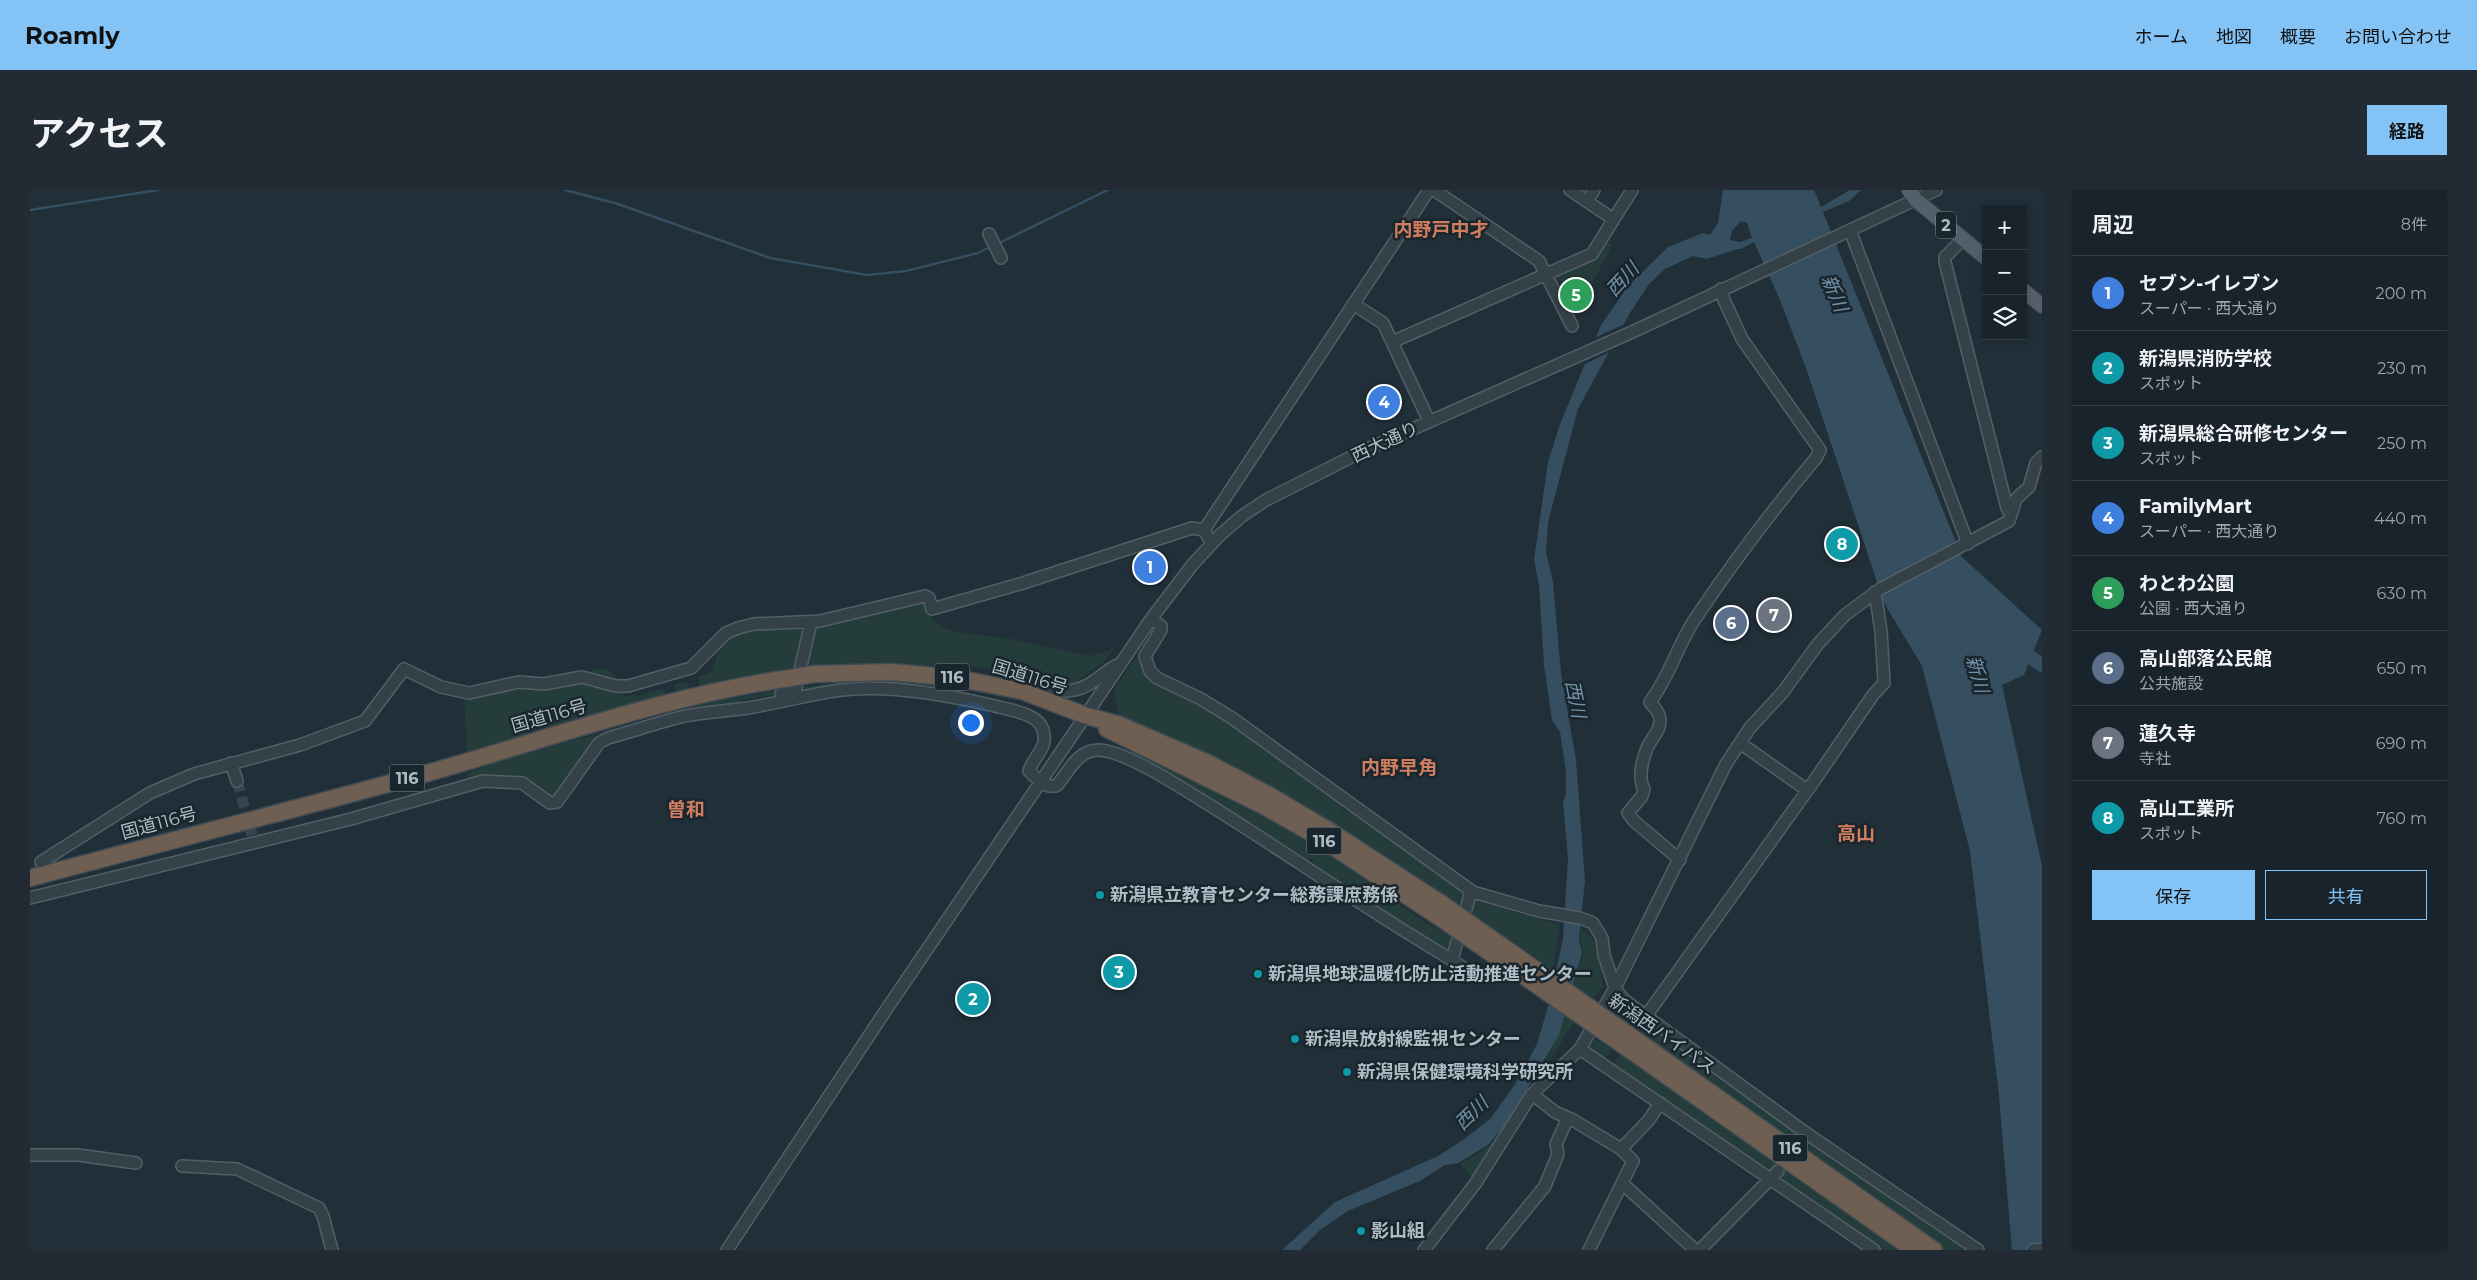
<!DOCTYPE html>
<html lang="ja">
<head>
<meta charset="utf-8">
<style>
  body { margin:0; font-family:Montserrat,"Noto Sans JP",sans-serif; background:#222b33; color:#f1f3f6 }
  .controls { position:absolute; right:15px; top:15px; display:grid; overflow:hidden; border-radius:0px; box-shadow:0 2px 8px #0003 }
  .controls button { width:45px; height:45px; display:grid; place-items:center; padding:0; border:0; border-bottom:1px solid #374047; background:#19232b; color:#f1f3f6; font:25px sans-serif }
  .you { position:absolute; left:940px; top:532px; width:18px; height:18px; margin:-12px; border:4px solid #fff; border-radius:50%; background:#1a73e8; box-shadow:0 0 0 8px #1a73e833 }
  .badge { display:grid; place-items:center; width:32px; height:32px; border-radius:50%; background:#84c3f6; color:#fff; font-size:16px; font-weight:700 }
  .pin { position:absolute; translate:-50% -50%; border:2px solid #fff; box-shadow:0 1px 5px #0006 }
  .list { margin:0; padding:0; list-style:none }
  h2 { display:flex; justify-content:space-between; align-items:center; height:65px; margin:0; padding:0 20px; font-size:21px }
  h2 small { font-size:16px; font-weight:400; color:#9fa4a9 }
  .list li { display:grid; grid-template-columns:32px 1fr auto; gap:15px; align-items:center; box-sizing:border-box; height:75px; padding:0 20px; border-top:1px solid #374047 }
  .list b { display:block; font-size:19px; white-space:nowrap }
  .list p { margin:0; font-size:16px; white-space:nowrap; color:#9fa4a9 }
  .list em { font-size:16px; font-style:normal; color:#9fa4a9 }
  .actions { display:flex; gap:10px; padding:15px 20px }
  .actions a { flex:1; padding:11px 0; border:1px solid #84c3f6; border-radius:0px; text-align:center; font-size:18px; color:#84c3f6 }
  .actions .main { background:#84c3f6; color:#111 }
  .icon { flex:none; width:28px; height:28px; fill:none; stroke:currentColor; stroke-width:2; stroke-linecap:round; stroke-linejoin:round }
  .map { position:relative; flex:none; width:2012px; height:1060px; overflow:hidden; border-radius:0px }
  header { display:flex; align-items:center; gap:30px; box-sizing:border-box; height:70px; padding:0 25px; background:#84c3f6; color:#111 }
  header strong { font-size:24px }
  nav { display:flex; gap:28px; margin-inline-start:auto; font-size:18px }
  .intro { display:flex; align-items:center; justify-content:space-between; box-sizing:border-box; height:120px; padding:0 30px }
  h1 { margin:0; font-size:35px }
  .button { padding:12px 22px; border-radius:0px; background:#84c3f6; color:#111; font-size:18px; font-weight:700 }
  main { display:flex; gap:30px; padding:0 30px }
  aside { flex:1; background:#19232b; border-radius:0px; box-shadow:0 2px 8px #0003 }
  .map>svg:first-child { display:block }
</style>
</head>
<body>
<header>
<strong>Roamly</strong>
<nav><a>ホーム</a><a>地図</a><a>概要</a><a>お問い合わせ</a></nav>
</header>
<div class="intro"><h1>アクセス</h1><a class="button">経路</a></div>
<main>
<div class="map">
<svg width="2012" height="1060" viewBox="0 0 2012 1060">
  <rect width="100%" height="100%" fill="#212f39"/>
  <path fill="#243c3a" d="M1575,51L1582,55L1545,127L1526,83Z
    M894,410L903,431L921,441L981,449L1059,466L1079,461L1089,451L1074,472L1050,489L1046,495H1027L989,483L938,476L836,474L773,481L783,435L812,432Z
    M774,437L765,482L671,501L667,487L683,481C685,470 691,449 703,443L744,438Z
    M1117,453L1112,468L1153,506L1193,528L1259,574V582L1268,579L1311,612L1313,621L1321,620L1423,694L1435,706L1432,716L1405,704L1124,541L1088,526L1084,499Z
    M575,478L604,500L588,507L604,505L606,506L634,498L637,511L437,568L434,506Z
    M657,491L660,504L647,506L644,494Z
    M835,492C882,492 926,499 972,511C988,515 1006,517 1017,530L1022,547L1016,559L1015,534L903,502L768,506L770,498L793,494Z
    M762,498L760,502L709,511L702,518L569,549L525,607L521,608L511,600L438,593L437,583L469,571L682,512Z
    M1077,554L1179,595L1206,609L1289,657L1393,731L1423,748L1418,763L1280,677L1283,668L1274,673L1227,641L1225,633L1218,636L1154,595L1062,557L1022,593L1034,575L1056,557Z
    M1443,710L1530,735L1522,787L1438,720Z
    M1551,739C1576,754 1568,771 1573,796L1560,812L1542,800L1553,763L1550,749Z
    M1592,813L1609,825L1610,830L1599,840L1581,828L1588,815Z
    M1534,825L1544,832L1444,990L1430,974C1439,968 1451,963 1459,955C1486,929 1525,860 1534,825Z
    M1620,835L1764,939L1766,947L1762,954L1607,846Z
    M1566,849L1582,860L1572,871L1557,859Z
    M1590,864L1746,974L1743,980L1736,982L1580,876Z
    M1782,950L1932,1054L1931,1059L1936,1057L1941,1060H1914L1899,1052L1768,958Z
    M1754,980L1869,1060H1847L1751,993Z"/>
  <path fill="#354e60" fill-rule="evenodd" d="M1693,0H1784L1791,17L1820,0H1831L1819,11L1793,22L1932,367L2012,440L1994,485L1972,495L2012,676V1060H1982L1969,906L1940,661L1892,476L1854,413L1776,178L1750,110L1724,52L1711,59H1707L1677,69L1663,66L1635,79L1619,94L1600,123L1548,219L1518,332L1516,362L1523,392L1531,483L1546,570L1555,691L1549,749L1552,763L1529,845L1477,933L1458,955L1428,973L1415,975L1390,991L1318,1021L1290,1040L1270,1060H1252L1305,1012L1408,966L1436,948L1461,928L1486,893L1507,854L1519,813L1533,749L1538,668L1533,612L1536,605V582L1530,542L1522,530L1514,475L1509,395L1504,370L1518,272L1530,234L1571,135L1598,96L1638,57L1673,43L1680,45L1688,33ZM1711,31L1717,33L1722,48L1710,52L1700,50L1702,41Z"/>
  <path fill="#212f39" d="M1597,133L1582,161L1551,176L1562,149Z"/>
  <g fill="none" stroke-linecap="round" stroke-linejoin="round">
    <path stroke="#354e60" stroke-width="2.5" d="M535,0L588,14L740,68L837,85L876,81L948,63L962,56
      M0,20L128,0
      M967,54L1078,0"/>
    <path stroke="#354e60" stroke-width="14" d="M1987,458L2012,475"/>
    <path stroke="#36444e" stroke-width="11" stroke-dasharray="11 5.5" stroke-linecap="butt" d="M207,591L222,645
      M1759,966L1772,949"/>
    <g stroke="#535f67" stroke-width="14">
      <path id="minor" d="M1404,0L1509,71L1542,136
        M1540,0L1583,29
        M1557,11L1564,0
        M1820,40L1938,354
        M959,44L971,68
        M1933,49L1915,67V72L1977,318L1981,325
        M1323,114L1353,133L1399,231
        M1362,152L1562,64L1602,0
        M1174,340L1399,0
        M1121,429L1131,436V440L1115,466L1120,481L1127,488L1171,509L1202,528L1443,702L1509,721L1550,728L1563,733L1572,748L1574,765L1585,798L1594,810L1776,943L1948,1060
        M972,496C1005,485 1018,506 1044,500C1061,497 1072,483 1087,475
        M751,504L765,502L781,432
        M1710,553L1777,600
        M201,573L207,591
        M1650,670L1604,631L1598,623L1612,606L1614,599C1608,589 1612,572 1616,561C1619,550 1634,539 1629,525C1628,521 1623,516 1620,512C1640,486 1648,453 1667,426C1704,371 1744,318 1786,268L1790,260L1712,149L1694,110L1691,99
        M11,672L120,603L164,584L270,555L335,531L374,479L411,497L439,503L489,492L514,494L552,487L586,496H598L661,478L696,443L708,438L724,434L790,431L895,406L899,408L902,419L993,393L1162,338L1174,340L1182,354
        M0,708L321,629L453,591L492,593L520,613L527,612L569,553L578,548C604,541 629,532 655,526C675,522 697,521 718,518C749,513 780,504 811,500C860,494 918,505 965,516C979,520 1008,523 1013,540C1019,558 1003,567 999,581L1010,592L1019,596H1026L1029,593C1039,580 1049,560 1068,560C1094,560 1150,597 1173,611C1257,663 1337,720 1422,770L1441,701
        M1422,770L1440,783
        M1616,826L1782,594L1843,505L1854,493L1851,441L1845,402
        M1550,859L1844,1060
        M1502,904L1525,922L1543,930L1591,959L1603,971L1559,1060
        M1591,959L1619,930L1630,913
        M0,965H48L106,973
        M152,976L207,979L289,1018L293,1026L302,1060
        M1592,993L1665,1060
        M697,1060L856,820L1121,429L1163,374L1190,345L1212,326L1236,310L1333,261L1600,143L1906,0
        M1394,1060L1445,994L1502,904L1550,859L1585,798L1696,574L1719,539L1753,502L1788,454L1815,425L1850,399L1979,331L1986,309L1999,297L2006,273L2012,267
        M1463,1060L1515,996L1528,964L1526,954L1538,928
        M1670,1060L1748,981
        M2003,1060L2012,1059"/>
    </g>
    <g stroke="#3e4a52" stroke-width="16">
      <path id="major" d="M1879,0L1886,10L1956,68
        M1993,100L2012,116"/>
    </g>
    <g stroke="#404c54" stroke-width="19">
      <path id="highway" d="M784,484L862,482L926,488L992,501L1054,525L1090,535L1178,573L1237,604L1298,640L1412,714
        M1077,539L1232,615L1292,649L1409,727
        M0,688C131,653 263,620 394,584C512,551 632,507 754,489
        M1616,857L1904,1060
        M1610,867L1884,1060"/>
    </g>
    <use href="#minor" stroke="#354149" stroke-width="11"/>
    <use href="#major" stroke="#536069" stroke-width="14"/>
    <use href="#highway" stroke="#6f5f52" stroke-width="16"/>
    <g stroke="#404c54" stroke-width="19" stroke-linecap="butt">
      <path id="highway-bridge" d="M754,489L784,484
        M1412,714L1616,857
        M1409,727L1610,867"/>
    </g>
    <use href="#highway-bridge" stroke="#6f5f52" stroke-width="16"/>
  </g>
  <g fill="#0f9aa8" stroke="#1a262e" stroke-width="2">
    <circle cx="1070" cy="705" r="5"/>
    <circle cx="1228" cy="784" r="5"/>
    <circle cx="1265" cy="849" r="5"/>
    <circle cx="1317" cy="882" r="5"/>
    <circle cx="1331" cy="1041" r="5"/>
  </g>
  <g text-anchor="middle" stroke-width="5" stroke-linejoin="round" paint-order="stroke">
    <g fill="#1a262e" stroke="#838f98" stroke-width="1">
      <rect x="1906" y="21.5" width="20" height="27" rx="4"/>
      <rect x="904.5" y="473.5" width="35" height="27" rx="4"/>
      <rect x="359.5" y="574.5" width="35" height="27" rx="4"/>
      <rect x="1276.5" y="637.5" width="35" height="27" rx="4"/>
      <rect x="1742.5" y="944.5" width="35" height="27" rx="4"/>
    </g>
    <g font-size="16" font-weight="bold" fill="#b0bcc5">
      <text x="1916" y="41">2</text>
      <text x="922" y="493">116</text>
      <text x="377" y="594">116</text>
      <text x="1294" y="657">116</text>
      <text x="1760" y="964">116</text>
    </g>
    <g font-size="18" fill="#b0bcc5" stroke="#1a262e">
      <text transform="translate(1355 252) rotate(-25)" y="6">西大通り</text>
      <text transform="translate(1000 487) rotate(17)" y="6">国道116号</text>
      <text transform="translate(519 526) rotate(-16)" y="6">国道116号</text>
      <text transform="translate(129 633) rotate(-15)" y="6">国道116号</text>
      <text transform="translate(1632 844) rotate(35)" y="6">新潟西バイパス</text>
    </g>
    <g font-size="18" font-weight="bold" fill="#b0bcc5" stroke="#1a262e" text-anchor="start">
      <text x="1080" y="711">新潟県立教育センター総務課庶務係</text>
      <text x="1238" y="790">新潟県地球温暖化防止活動推進センター</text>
      <text x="1275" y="855">新潟県放射線監視センター</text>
      <text x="1327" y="888">新潟県保健環境科学研究所</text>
      <text x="1341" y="1047">影山組</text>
    </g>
    <g font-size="19" font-weight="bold" fill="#d17d5f" stroke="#1a262e">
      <text x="1411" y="46">内野戸中才</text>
      <text x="1369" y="584">内野早角</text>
      <text x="656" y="626">曽和</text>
      <text x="1826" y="650">高山</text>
    </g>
    <g font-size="19" font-style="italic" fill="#7092a9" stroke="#1a262e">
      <text transform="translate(1592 89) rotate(-47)" y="7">西川</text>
      <text transform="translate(1805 103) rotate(67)" y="7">新川</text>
      <text transform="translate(1948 484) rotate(75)" y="7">新川</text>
      <text transform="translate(1546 509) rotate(79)" y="7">西川</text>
      <text transform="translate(1441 923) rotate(-44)" y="7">西川</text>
    </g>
  </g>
</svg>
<div class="controls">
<button>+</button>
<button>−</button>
<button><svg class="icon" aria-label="layers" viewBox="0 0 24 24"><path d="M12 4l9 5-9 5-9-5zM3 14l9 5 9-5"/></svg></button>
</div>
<div class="you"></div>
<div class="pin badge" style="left:1120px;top:377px;background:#3f7fe0">1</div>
<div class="pin badge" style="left:943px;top:809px;background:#0f9aa8">2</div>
<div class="pin badge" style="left:1089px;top:782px;background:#0f9aa8">3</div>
<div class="pin badge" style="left:1354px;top:212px;background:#3f7fe0">4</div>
<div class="pin badge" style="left:1546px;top:105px;background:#2e9e5b">5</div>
<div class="pin badge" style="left:1701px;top:433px;background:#5c6f8a">6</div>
<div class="pin badge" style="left:1744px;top:425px;background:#6b7280">7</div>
<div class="pin badge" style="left:1812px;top:354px;background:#0f9aa8">8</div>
</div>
<aside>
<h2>周辺<small>8件</small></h2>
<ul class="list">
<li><span class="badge" style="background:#3f7fe0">1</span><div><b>セブン-イレブン</b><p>スーパー · 西大通り</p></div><em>200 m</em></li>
<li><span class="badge" style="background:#0f9aa8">2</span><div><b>新潟県消防学校</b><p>スポット</p></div><em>230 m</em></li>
<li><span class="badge" style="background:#0f9aa8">3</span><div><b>新潟県総合研修センター</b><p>スポット</p></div><em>250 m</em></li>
<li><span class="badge" style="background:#3f7fe0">4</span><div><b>FamilyMart</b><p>スーパー · 西大通り</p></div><em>440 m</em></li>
<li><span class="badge" style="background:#2e9e5b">5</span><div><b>わとわ公園</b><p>公園 · 西大通り</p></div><em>630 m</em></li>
<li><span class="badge" style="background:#5c6f8a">6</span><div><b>高山部落公民館</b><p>公共施設</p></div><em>650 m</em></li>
<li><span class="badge" style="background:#6b7280">7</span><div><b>蓮久寺</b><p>寺社</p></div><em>690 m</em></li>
<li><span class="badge" style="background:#0f9aa8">8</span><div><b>高山工業所</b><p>スポット</p></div><em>760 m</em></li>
</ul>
<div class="actions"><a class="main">保存</a><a>共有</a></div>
</aside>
</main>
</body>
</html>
